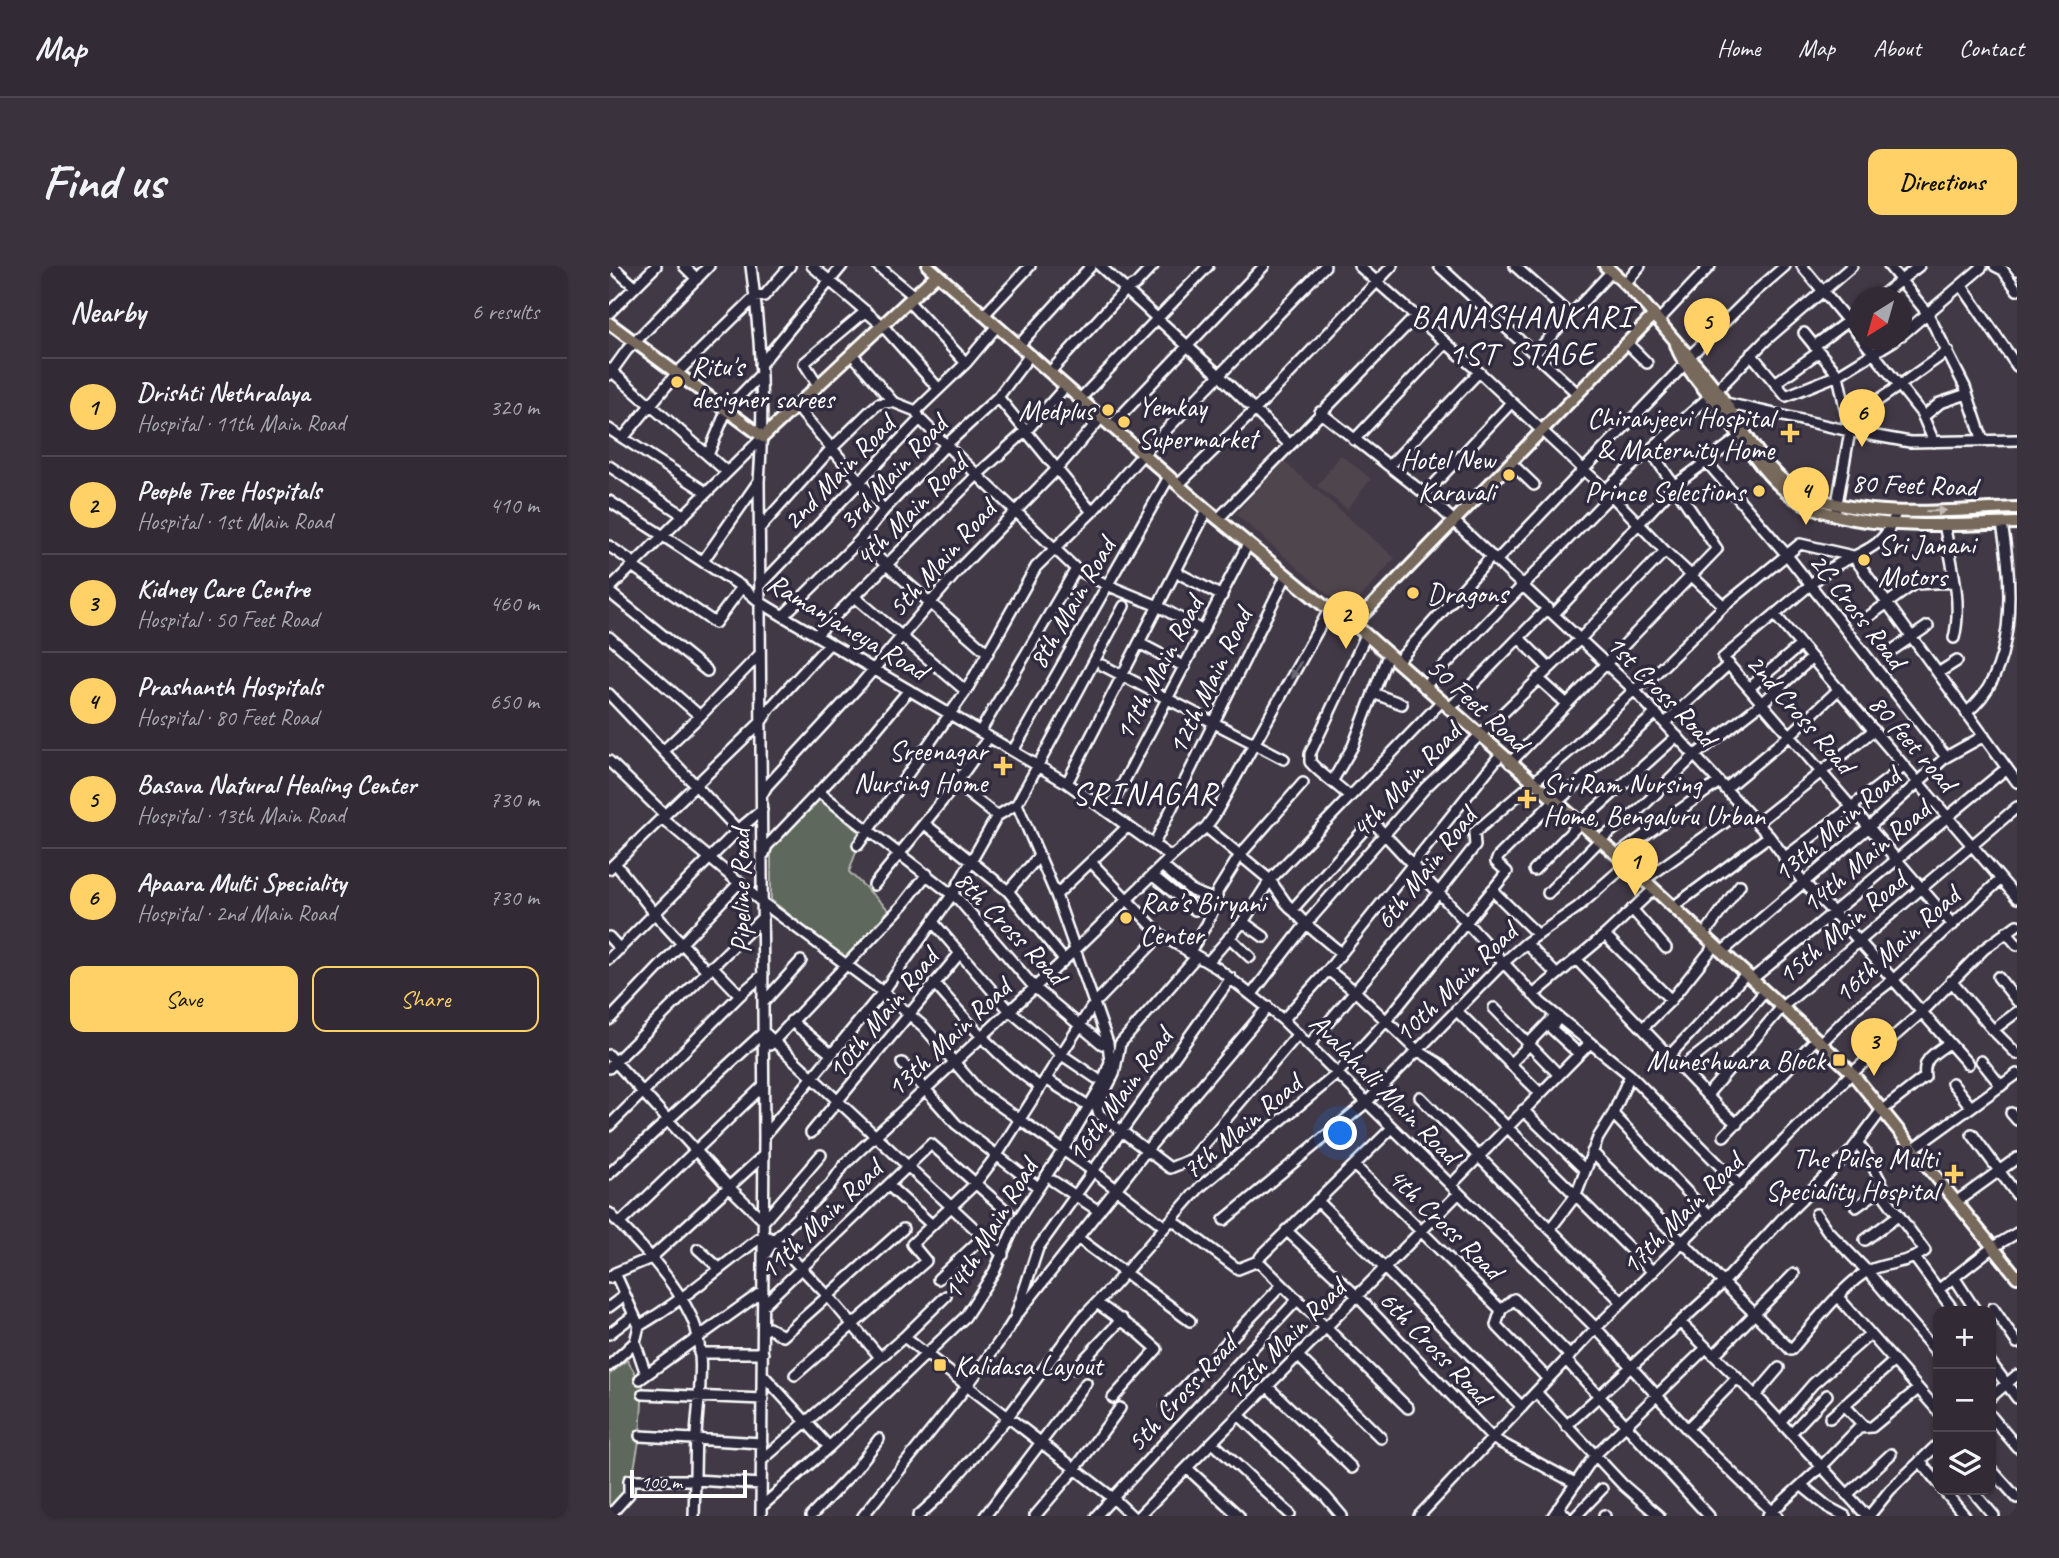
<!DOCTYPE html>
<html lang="en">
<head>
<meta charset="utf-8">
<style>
  body { margin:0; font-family:Caveat,sans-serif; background:#3a333d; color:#f1f3f6 }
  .controls { position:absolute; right:21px; bottom:21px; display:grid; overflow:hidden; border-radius:14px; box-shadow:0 2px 5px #0004 }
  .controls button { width:63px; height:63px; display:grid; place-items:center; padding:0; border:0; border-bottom:2px solid #4d4750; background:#322b35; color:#f1f3f6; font:35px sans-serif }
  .compass { position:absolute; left:1240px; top:21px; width:63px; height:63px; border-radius:50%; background:#322b35; box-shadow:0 2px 5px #0004; rotate:217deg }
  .scale { position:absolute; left:21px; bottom:18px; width:117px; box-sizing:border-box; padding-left:7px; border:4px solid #fff; border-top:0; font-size:19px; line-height:24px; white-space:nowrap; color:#fff; -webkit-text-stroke:5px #2f2a3d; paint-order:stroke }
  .you { position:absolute; left:732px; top:868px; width:24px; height:24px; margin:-18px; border:5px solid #fff; border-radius:50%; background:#1a73e8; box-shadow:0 0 0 10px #1a73e833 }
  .badge { display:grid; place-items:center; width:46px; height:46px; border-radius:50%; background:#ffd166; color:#111; font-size:23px; font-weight:700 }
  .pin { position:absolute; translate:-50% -58px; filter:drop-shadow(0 2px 4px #0008) }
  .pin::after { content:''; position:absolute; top:37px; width:24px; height:21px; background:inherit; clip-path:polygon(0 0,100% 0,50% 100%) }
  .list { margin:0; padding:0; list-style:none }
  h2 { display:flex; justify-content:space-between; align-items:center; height:91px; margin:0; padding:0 28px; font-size:30px }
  h2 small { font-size:23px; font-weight:400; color:#a8a7ad }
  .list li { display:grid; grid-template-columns:46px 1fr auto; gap:21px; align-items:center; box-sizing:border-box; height:98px; padding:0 28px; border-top:2px solid #4d4750 }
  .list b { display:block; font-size:26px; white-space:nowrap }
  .list p { margin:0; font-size:23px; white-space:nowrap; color:#a8a7ad }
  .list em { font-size:23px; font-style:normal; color:#a8a7ad }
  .actions { display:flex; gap:14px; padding:21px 28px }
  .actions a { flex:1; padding:16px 0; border:2px solid #ffd166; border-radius:14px; text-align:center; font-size:24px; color:#ffd166 }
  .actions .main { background:#ffd166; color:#111 }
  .icon { flex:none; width:38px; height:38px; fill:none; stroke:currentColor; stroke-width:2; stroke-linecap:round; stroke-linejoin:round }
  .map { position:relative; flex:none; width:1408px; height:1250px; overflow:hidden; border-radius:14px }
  header { display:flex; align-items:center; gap:42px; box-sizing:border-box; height:98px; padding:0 35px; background:#322b35; border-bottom:2px solid #4d4750 }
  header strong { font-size:33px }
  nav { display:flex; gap:38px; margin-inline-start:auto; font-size:24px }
  .intro { display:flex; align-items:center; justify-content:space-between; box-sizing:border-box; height:168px; padding:0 42px }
  h1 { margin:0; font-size:49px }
  .button { padding:18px 32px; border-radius:14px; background:#ffd166; color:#111; font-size:24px; font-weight:700 }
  main { display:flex; gap:42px; padding:0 42px }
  aside { flex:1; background:#322b35; border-radius:14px; box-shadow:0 2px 5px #0004 }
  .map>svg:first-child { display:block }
</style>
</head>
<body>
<header>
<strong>Map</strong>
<nav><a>Home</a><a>Map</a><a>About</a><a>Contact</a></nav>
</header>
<div class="intro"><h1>Find us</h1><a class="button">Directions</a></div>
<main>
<aside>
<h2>Nearby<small>6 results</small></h2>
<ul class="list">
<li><span class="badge">1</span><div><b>Drishti Nethralaya</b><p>Hospital · 11th Main Road</p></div><em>320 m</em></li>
<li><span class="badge">2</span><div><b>People Tree Hospitals</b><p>Hospital · 1st Main Road</p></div><em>410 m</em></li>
<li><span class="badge">3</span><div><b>Kidney Care Centre</b><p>Hospital · 50 Feet Road</p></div><em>460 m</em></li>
<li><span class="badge">4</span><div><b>Prashanth Hospitals</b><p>Hospital · 80 Feet Road</p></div><em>650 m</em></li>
<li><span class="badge">5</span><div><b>Basava Natural Healing Center</b><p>Hospital · 13th Main Road</p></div><em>730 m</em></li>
<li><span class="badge">6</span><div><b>Apaara Multi Speciality</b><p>Hospital · 2nd Main Road</p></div><em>730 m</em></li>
</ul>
<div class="actions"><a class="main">Save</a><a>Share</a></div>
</aside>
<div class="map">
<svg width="1408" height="1250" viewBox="0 0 1408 1250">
  <rect width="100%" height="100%" fill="#423947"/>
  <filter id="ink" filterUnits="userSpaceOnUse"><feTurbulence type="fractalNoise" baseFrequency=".0143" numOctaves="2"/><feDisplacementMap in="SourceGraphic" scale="14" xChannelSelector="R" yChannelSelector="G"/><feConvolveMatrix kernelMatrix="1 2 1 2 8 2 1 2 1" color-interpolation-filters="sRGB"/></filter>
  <g filter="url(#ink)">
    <path fill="#50444e" d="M732,189L762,213L738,243L708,220Z
      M673,194L786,292L739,346L627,248Z"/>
    <path fill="#5f675b" stroke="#afb3ad" stroke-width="2" d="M211,533L253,569L240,606L280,644L237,693L162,634V584Z
      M18,1094L34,1120L31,1170L21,1225L0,1245V1109Z"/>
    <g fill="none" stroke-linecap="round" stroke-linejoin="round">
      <g stroke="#fff" stroke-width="14">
        <path id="minor" d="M3,0L26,21
          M75,0L88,13
          M142,0C152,72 156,143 150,215L155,870L152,1250
          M203,0L273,59L330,123
          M269,0L305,30
          M491,0L610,109L680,178
          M750,0L870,106L1002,229L1056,285L1115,340
          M830,0L969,128
          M906,0L961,49
          M1193,0L1251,70
          M1280,0L1319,48L1356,121L1374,175
          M1386,0L1394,4L1408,24
          M1405,0L1408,4
          M1017,17L1031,0
          M1353,20L1408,100
          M1269,32L1310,0
          M299,35L357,97
          M0,47L47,0
          M375,49L421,0
          M1049,55L1101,0
          M1195,67L1229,109L1241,165L1227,243
          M1293,69L1373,1
          M1254,74L1313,148L1325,176
          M1018,77L1038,97
          M410,79L482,0
          M1205,80L1251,46
          M926,87L1003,5
          M243,88L284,136L307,145L311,153L337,179L467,303L498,319L549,340L594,365
          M1142,88L1177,130L1229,109L1286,74
          M1081,90L1146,26L1176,0
          M151,99L233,0
          M0,103L118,206
          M441,106L517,23L527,18L544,0
          M0,109L18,84L100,0
          M1166,117L1210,86
          M209,119L195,97L257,45
          M1108,124L1157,74L1243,0
          M389,131L483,246
          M471,133L599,0
          M1117,137L1245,166L1301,176L1408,174
          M187,140L275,244
          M307,145L357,97L388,60
          M711,146L816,228L1025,424L1160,570L1195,617L1225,647L1359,798
          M1314,151L1331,137L1358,128
          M1238,154C1273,134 1305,108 1339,85
          M502,160L655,0
          M0,163L97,226
          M14,172L68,107L146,31L155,30L181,0
          M745,174L837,77
          M99,189L118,143L152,108
          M1097,195L1177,288L1337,491
          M902,197L925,219
          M781,199L870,106
          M0,200L74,249
          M569,219L646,144L783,0
          M996,224L1101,130
          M816,228L902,137
          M0,235L133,321L151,336L174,350L458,517L562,591L466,684L236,898L221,919L165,974L156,989
          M1287,246C1276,285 1250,285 1220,303L1114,392L1344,659
          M609,253L807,50
          M1335,258C1342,295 1354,336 1345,372
          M150,263L222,183L261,145L269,138L284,136
          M250,275L379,387
          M0,280L25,297
          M1244,290L1408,516
          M94,295L149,216
          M887,295L1076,98
          M23,300L106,357L133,321
          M567,306L613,330
          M151,320L311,153
          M0,323L154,171
          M0,326L98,405
          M246,331L357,425
          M945,348L1066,219L1136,167
          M1166,349L1408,632
          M174,350L250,275L275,244L337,179L389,131L421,89
          M1259,351L1305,318L1345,316
          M207,369L369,208L418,164L457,120
          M0,371L91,450
          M910,372L940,402
          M530,377L576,401
          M1285,383L1319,360
          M788,396L883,290
          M493,399L675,493
          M1329,407L1348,395
          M929,412L958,438
          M815,421L1002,229
          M1140,422L1192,379
          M764,427L793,438
          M0,428L129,564
          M840,443L939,342
          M1357,447C1408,407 1404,319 1393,258
          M1056,457L1120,398
          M371,466L467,303
          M54,485L91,450L151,388
          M404,485L560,211
          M0,495L53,546L54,553L154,637L274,726L315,761L370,825L484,905L556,961
          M901,497L1108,283L1041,184
          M724,514L744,480L779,389
          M458,517L598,244
          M347,518L388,550
          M1116,523L1181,469L1230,423
          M210,526L350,634L425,721L493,778
          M154,527L158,520L252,418L352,301L448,203L492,152
          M740,530C728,518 712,509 701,496V488L757,369
          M947,537L1047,447
          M499,546L639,278
          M1148,557L1265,464
          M316,558L399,625L455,694
          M597,561L661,614L677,637L697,658L732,687
          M545,578L677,310
          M249,579L357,425L427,301L483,246L534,188L716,0
          M155,588L158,580L256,477L300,424
          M1008,589L1110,516
          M562,591L597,561L605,550L720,344
          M1175,592L1296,500
          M482,596L552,669L608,702L674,754L987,1062L1078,1163L1168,1250
          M6,597L46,648L98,705
          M553,600L583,625L608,635
          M0,603L152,456L161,442L220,378
          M925,604L971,557L1068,470
          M543,609L586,644
          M1035,614L1135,543
          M265,619L343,523L380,471
          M883,624L929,669
          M399,625L430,590
          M939,627L991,574L1031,543L1085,490L1153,437L1203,392
          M447,629L519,560
          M1064,641L1160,570
          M1023,643L1057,682
          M683,644L763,555L932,737L1021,809L1131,920
          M324,656L400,744L453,789L487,812
          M634,656L655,671
          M1397,666L1408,679
          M996,669L1062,734
          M1095,669L1131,619
          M0,671L11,683
          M620,671L641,691
          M917,677L948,709
          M1113,686L1260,561L1337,491L1375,470
          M580,687L598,658L608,635V626L631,589L694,517
          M587,691L511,778L505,808L488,841L490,848L561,902L583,893L689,768
          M0,693L129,564L153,544
          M967,693L1110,842L1128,858
          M599,696L634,656L661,614L832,436
          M103,700L131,729
          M719,704L747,726L808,784L829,797L889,852L1044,1006
          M1389,711L1408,735
          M1143,713C1229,644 1312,572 1398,502
          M1342,715L1384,764L1408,788
          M325,717C359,756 389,792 431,821
          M643,728L697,658L817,521L971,373L1056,285
          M924,729L996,669L1045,623
          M490,733L552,669
          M154,737L192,695
          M885,742L949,808
          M847,744L931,827
          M950,752L942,762L970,788
          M0,754L131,616
          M674,754L719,704L891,489
          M182,755L222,788
          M1034,762L1062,734L1106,679
          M1384,764L1408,746
          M920,777L943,753
          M1212,777L1247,742L1285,713L1392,613
          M161,779L294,639L318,608
          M700,779L829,627L866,580L865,567L962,484L1025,424L1045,409L1115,340L1191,278L1244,290
          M0,789L119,920L155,955L212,889
          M1061,789L1137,708
          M1372,795L1392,820
          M293,797L347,858L429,921
          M901,798L921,778
          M1073,801C1102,779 1133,755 1156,725
          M0,802L154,651
          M437,813L475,837
          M1343,817L1362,841
          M1098,829L1173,741L1408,541
          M811,831L1013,1036
          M914,844L976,904
          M1402,847L1408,854
          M1004,848L1101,950
          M0,860L131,729L154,709
          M783,862L652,990L649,995L799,1142
          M202,867L351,687
          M1363,868L1408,929
          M155,870L274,726L343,629L388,550L408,538
          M1115,870L1207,773
          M1304,883L1408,808
          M983,886L1182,1084C1200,1063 1236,1017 1259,1005C1277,996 1299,998 1316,985L1271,924L1274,920L1258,889L1248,877
          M745,899L892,1044L887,1059L939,1113
          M0,908L155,766L394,989
          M444,915L490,945
          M279,919L323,959
          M842,919L981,777
          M708,934L913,1141
          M1347,936L1408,892
          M1247,941L1271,924
          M0,947C30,977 65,1013 83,1052C98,1084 89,1135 87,1169C86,1196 86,1223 85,1250
          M1207,948L1218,964L1259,1006L1329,1088
          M563,954L629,1003L649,995
          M615,954L758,836L894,697L917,677L969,641L1018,598
          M11,957L155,819
          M941,963L967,929L989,872L1004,848L1021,809
          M677,964L749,1031L883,1172L966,1217
          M470,973L581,1055
          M1256,974L1290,949
          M89,983L109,1001
          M1306,992L1345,1045
          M1345,1011L1367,1045
          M0,1012L6,1007L42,992L155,889
          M329,1013L374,971
          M1329,1024L1384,981L1408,967
          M1229,1031L1329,1145
          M488,1037L530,1067L548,1083L504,1132
          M154,1039L322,878L400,947
          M0,1041L16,1029
          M1384,1042L1408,1077
          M892,1044L905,1033L961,1090
          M411,1045L537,885L659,741
          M1071,1056L1153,1136L1258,1250
          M30,1060C75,1034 113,999 155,969L165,974L219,1030L271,1091
          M154,1064L160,1062L174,1070L294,963
          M0,1068L25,1049
          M295,1071L504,1232L523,1250
          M26,1076L37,1108
          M90,1087H154
          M1105,1089L1185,1008
          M690,1091L772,1172
          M957,1094L1100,1250
          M1382,1097L1408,1132
          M0,1100L26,1076L30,1060L6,1007
          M466,1103L513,1053
          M186,1109L317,995L303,978L366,918L388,889L482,742
          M155,1110L220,1181
          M31,1113L154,1025
          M659,1121L743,1202
          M927,1126L1014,1219L1050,1250
          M34,1128L154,1133
          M1146,1130L1170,1102
          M1382,1131L1408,1109
          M1235,1139L1256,1161
          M557,1140L673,1019
          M631,1150L716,1230L733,1250
          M1382,1150L1408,1181
          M1221,1152L1285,1095
          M1171,1156L1204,1118L1261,1068
          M957,1160L1113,1018L1172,954L1242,885L1272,845L1316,811C1313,792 1326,787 1340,777
          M1078,1163L1128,1112
          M1182,1167L1218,1129
          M31,1170L153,1177
          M604,1177L681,1248
          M152,1195L295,1071L337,1030
          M1311,1195L1329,1217
          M579,1203L630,1250
          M1382,1203L1408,1232
          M1192,1219L1219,1241L1236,1250
          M1334,1224L1356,1250
          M1363,1224L1385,1250
          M1238,1229L1282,1188
          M152,1241L220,1181L356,1051L385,1006L408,955L454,884L493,818L501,796L499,777L447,629L408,538L515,340
          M949,1242L957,1250
          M995,1249L996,1250
          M1159,1249L1212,1201L1250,1162L1263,1161L1309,1123
          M0,1250L20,1228V1214H86L152,1218
          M202,1250L246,1204L270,1173
          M254,1250L358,1120L398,1065L406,1052L429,982L622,712
          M309,1250L331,1230L398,1152L473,1052L504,1020L591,921L728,808L778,754L898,606L887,596L889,591L945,535
          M376,1250L477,1117
          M426,1250L466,1203L511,1142
          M487,1250L689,1033
          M530,1250L850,927
          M810,1250L987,1062L1243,807L1312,747L1375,683L1408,659
          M944,1250L986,1189L1097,1082
          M967,1250L993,1223
          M1260,1250L1281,1224L1329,1178"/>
      </g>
      <g stroke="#fff" stroke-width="16">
        <path id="major" d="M319,0L598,244L720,344L745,358L1008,589L1212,777L1243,807L1408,1011
          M996,0C1020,19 1039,42 1058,65C1074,84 1091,102 1106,122C1134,159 1156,215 1203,231C1267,254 1341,244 1408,242
          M0,57L154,171L328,8
          M1066,74C1069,96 1101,129 1115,148C1136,176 1151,205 1179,227C1228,268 1346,259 1408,257
          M745,358L1045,49"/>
      </g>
      <use href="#minor" stroke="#2f2a3d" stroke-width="9"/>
      <use href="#major" stroke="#77695c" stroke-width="10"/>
    </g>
    <defs><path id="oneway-solid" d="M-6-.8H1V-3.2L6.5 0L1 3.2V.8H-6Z" transform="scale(1.75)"/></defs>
    <use fill="#c2bcb6" href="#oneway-solid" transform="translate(1327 245) rotate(-2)"/>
    <use fill="#6d6a77" href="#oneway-solid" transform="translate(687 404) rotate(119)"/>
  </g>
  <g fill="#ffd166" stroke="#2f2a3d" stroke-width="2.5">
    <circle cx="68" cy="116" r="7"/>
    <circle cx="499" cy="144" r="7"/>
    <circle cx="515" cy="156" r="7"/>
    <path d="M1177.5 156.5h7v7h7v7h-7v7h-7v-7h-7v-7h7z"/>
    <circle cx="900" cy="209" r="7"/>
    <circle cx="1150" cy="225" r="7"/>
    <circle cx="1255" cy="294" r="7"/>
    <circle cx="804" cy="327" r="7"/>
    <path d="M390.5 489.5h7v7h7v7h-7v7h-7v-7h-7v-7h7z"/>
    <path d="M914.5 522.5h7v7h7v7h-7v7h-7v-7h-7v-7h7z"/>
    <circle cx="517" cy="652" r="7"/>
    <rect x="1223" y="787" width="14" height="14" rx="3.5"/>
    <path d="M1341.5 897.5h7v7h7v7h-7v7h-7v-7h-7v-7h7z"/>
    <rect x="324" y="1092" width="14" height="14" rx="3.5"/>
  </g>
  <g text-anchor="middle" stroke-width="7" stroke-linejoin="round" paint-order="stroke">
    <g font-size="28" fill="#fff" stroke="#2f2a3d" text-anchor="start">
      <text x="82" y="110">Ritu's<tspan x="82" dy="32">designer sarees</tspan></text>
      <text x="529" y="150">Yemkay<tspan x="529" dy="32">Supermarket</tspan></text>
      <text x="485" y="154" text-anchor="end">Medplus</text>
      <text x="1165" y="161" text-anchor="end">Chiranjeevi Hospital<tspan x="1165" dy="32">&amp; Maternity Home</tspan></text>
      <text x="886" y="203" text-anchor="end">Hotel New<tspan x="886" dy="32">Karavali</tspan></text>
      <text x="1136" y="235" text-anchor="end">Prince Selections</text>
      <text x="1269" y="288">Sri Janani<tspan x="1269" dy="32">Motors</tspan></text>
      <text x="818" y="337">Dragons</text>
      <text x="378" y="494" text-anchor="end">Sreenagar<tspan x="378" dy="32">Nursing Home</tspan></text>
      <text x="934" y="527">Sri Ram Nursing<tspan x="934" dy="32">Home, Bengaluru Urban</tspan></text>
      <text x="531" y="646">Rao's Biryani<tspan x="531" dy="32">Center</tspan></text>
      <text x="1216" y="804" text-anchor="end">Muneshwara Block</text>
      <text x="1329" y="902" text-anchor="end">The Pulse Multi<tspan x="1329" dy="32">Speciality Hospital</tspan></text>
      <text x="345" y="1109">Kalidasa Layout</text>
    </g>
    <g font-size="28" fill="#fff" stroke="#2f2a3d">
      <text transform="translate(229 206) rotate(-46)" y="10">2nd Main Road</text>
      <text transform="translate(283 206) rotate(-47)" y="10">3rd Main Road</text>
      <text transform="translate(1305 218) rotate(2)" y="10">80 Feet Road</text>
      <text transform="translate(301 244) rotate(-45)" y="10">4th Main Road</text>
      <text transform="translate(332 292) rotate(-48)" y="10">5th Main Road</text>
      <text transform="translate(462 337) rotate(-60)" y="10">8th Main Road</text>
      <text transform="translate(1249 344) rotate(52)" y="10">2C Cross Road</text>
      <text transform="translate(239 360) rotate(31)" y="10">Ramanjaneya Road</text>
      <text transform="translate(549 402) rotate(-62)" y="10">11th Main Road</text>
      <text transform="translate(600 415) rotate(-64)" y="10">12th Main Road</text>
      <text transform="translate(1053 424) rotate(46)" y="10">1st Cross Road</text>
      <text transform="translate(869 438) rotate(42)" y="10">50 Feet Road</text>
      <text transform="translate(1192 447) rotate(49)" y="10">2nd Cross Road</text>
      <text transform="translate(1304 476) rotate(49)" y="10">80 feet road</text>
      <text transform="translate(796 514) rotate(-47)" y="10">4th Main Road</text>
      <text transform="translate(1227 558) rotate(-41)" y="10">13th Main Road</text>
      <text transform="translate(1256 590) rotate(-40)" y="10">14th Main Road</text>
      <text transform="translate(816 602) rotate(-52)" y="10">6th Main Road</text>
      <text transform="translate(131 625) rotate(-90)" y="10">Pipeline Road</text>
      <text transform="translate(402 661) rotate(46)" y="10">8th Cross Road</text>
      <text transform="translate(1232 661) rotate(-40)" y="10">15th Main Road</text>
      <text transform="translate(1287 678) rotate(-42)" y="10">16th Main Road</text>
      <text transform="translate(846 716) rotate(-44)" y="10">10th Main Road</text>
      <text transform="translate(273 747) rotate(-51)" y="10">10th Main Road</text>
      <text transform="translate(339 771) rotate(-43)" y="10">13th Main Road</text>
      <text transform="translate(776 822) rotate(45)" y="10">Avalahalli Main Road</text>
      <text transform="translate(510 829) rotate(-54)" y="10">16th Main Road</text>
      <text transform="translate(632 860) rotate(-40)" y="10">7th Main Road</text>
      <text transform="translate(1072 947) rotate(-45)" y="10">17th Main Road</text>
      <text transform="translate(211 953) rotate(-44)" y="10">11th Main Road</text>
      <text transform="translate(837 957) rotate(44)" y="10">4th Cross Road</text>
      <text transform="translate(380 963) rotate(-59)" y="10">14th Main Road</text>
      <text transform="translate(675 1073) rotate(-45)" y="10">12th Main Road</text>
      <text transform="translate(827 1081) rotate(46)" y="10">6th Cross Road</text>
      <text transform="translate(572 1127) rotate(-47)" y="10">5th Cross Road</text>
    </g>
    <g font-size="32" letter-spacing="2" fill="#fff" stroke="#2f2a3d">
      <text x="913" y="61">BANASHANKARI<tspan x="913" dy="37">1ST STAGE</tspan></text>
      <text x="536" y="538">SRINAGAR</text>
    </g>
  </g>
</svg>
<div class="controls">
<button>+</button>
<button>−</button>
<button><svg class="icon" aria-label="layers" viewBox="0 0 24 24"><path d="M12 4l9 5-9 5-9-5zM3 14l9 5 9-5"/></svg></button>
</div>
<svg class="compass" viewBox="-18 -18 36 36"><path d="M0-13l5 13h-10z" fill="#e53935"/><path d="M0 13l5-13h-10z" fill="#a8a7ad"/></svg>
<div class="scale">100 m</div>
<div class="you"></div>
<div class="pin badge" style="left:1026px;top:630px">1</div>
<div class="pin badge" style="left:737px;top:383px">2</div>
<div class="pin badge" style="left:1265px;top:810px">3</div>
<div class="pin badge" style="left:1197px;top:259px">4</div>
<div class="pin badge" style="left:1098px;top:90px">5</div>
<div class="pin badge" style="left:1253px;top:181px">6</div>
</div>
</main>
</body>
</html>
